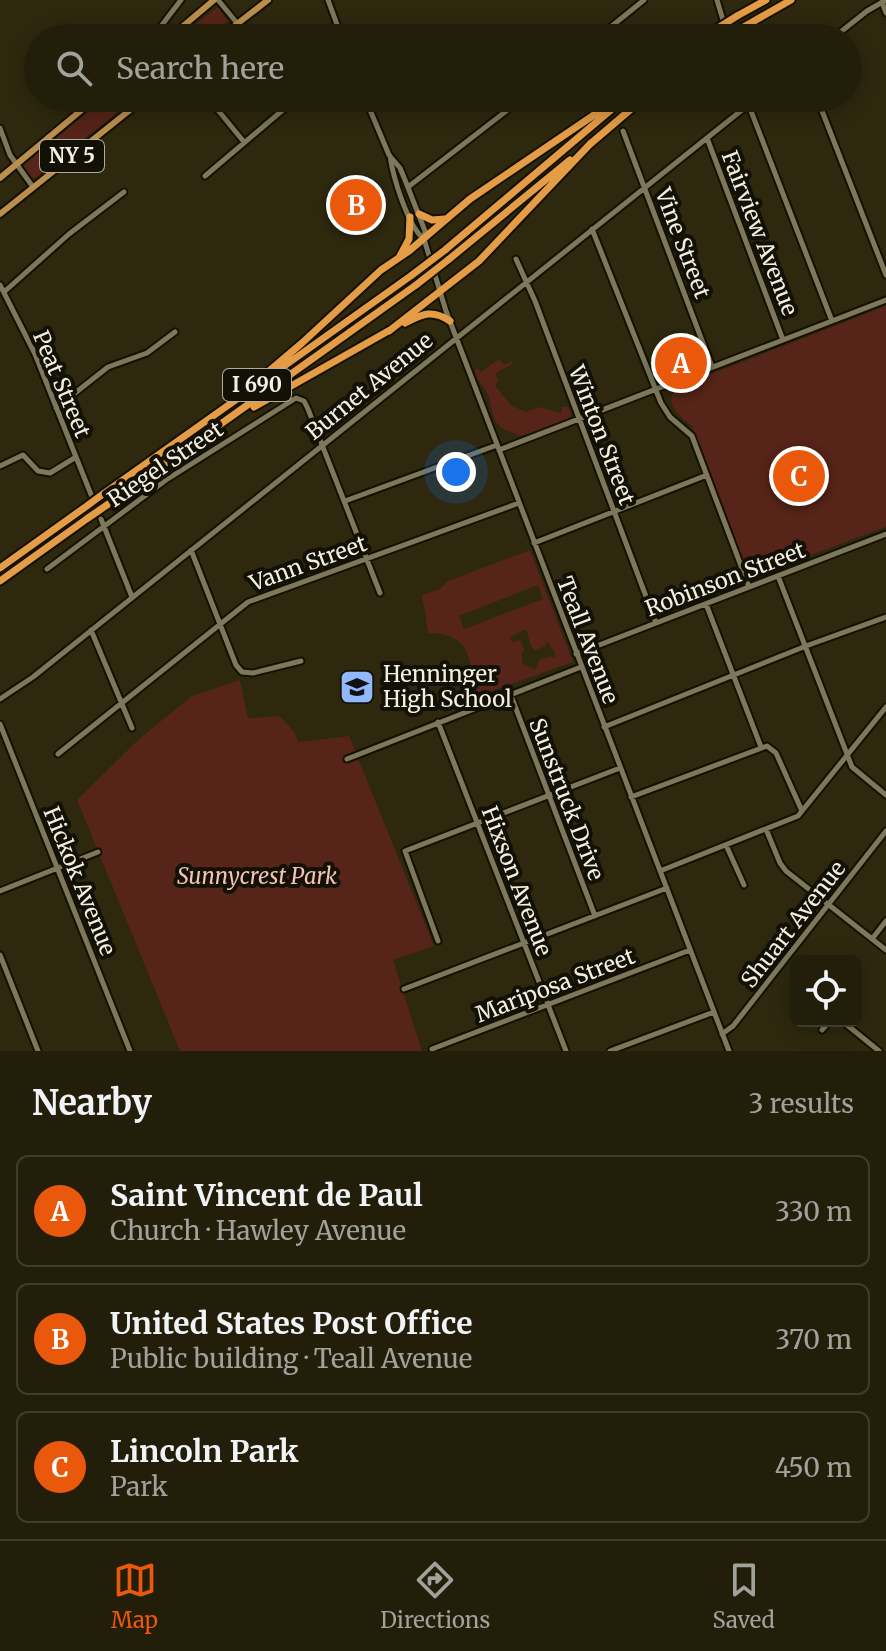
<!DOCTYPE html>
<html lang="en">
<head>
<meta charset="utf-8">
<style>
  body { margin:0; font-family:Merriweather,serif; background:#2a2713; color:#f1f3f6 }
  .controls { position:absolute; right:24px; bottom:24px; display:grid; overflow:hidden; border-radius:12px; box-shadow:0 4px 20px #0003 }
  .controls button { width:72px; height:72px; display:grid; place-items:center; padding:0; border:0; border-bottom:2px solid #3f3c2b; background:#221e0a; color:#f1f3f6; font:40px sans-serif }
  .you { position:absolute; left:456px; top:472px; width:28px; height:28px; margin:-20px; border:6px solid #fff; border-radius:50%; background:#1a73e8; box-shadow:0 0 0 12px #1a73e833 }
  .badge { display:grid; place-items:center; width:52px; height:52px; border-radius:50%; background:#ea580c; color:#fff; font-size:26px; font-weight:700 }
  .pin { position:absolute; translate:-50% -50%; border:4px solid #fff; box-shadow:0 2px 8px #0006 }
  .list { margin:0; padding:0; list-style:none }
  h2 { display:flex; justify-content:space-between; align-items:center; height:104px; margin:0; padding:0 32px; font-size:34px }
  h2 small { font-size:26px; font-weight:400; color:#a2a29c }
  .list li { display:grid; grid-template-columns:52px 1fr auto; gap:24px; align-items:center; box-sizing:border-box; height:112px; margin:0 16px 16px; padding:0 16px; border:2px solid #3f3c2b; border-radius:12px }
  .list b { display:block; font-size:30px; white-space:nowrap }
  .list p { margin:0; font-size:26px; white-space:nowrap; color:#a2a29c }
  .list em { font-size:26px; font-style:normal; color:#a2a29c }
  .icon { flex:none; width:44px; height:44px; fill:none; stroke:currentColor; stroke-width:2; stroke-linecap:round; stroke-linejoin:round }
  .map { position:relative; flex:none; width:886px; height:1051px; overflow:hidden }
  .search { position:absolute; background:#221e0a; box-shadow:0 4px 20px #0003; left:24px; right:24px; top:24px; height:88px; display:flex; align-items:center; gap:20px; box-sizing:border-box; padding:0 28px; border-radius:44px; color:#a2a29c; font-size:30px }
  .sheet { height:488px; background:#221e0a }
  nav { display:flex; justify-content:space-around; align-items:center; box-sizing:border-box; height:112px; border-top:2px solid #3f3c2b; background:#221e0a; font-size:22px; color:#a2a29c }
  nav a { display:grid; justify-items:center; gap:4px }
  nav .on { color:#ea580c }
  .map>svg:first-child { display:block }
</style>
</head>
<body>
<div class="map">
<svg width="886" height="1051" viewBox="0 0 886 1051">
  <rect width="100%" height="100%" fill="#2d280e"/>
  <path fill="#562418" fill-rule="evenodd" d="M218,7L228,21L209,38H177Z
    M105,98H135L36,178H32L24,169V165Z
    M886,306V527L750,578L692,426C677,415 659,398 683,385Z
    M499,359L504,365L512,361L513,364L497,372L496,376L499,379L495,386L512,406L526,412L539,407L561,413L562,407H568L571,413L570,419L533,433L519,436C513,431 507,432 502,428C490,420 493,404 487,393C483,385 477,382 475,371L477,367L481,372Z
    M530,550L573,662L478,696C466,663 477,634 428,633L422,595L440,589L448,581ZM538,585L543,599L464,629L459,616ZM526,629L531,646L535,650L546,646L547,641L555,653L554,658L550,656L539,660L535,670L522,663V652L525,650L520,640L513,642L510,637Z
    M240,680L248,718L280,716L295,733L298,742L349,736L434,946L393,960L422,1051H180L77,800L140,738L192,696Z"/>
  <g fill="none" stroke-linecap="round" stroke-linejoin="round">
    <g stroke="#151100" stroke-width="9">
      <path id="minor" d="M218,0L237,23
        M328,0L342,38
        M717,0L728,37
        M882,2L886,13
        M152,38L181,0
        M597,38L644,0
        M833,38L867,11L886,0
        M208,98L244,142
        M365,98L389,155L400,168L405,180L425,231L424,239L446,311L729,1051
        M746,98L832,321
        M817,98L886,275
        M0,128L10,155L33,187
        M623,131L712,367
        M707,138L783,340
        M390,156C393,177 408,227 424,239
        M205,176L297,98
        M408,187L523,98
        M592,229L661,403L670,417L692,436L749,587
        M516,259L535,301L656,623
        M0,285L35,354L92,497
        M4,292L69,234L124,192
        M56,408L108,367L147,353L175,332
        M499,450L886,300
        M0,466L23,455L38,471L50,473L76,457
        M345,501L497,445
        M101,519L132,597
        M534,543L707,475
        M191,550L236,665L242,672L253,673L301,661
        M47,569L166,480L296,398L304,401L308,409L380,593
        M778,576L852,767L886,795
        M706,604L761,747
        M91,630L132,728
        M576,654L886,534
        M510,693L595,916
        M0,699L33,677L757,98
        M438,722L566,1051
        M0,724L130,1051
        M604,727L806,646L886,617
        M58,754L248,602L519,503
        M347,759L581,667
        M631,797L767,746L776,753L802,811
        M766,829L780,863L786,871L886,950
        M726,845L744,885
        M660,871L798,816L886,707
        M0,891L98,852
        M872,939L886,921
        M438,941L405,851L620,768
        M0,955L38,1051
        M404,989L667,888
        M842,1021L879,1051
        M822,1030L830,1021
        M722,1034L733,1026L886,831
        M432,1049L690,950
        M610,1051L714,1012"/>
    </g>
    <g stroke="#151100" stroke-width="10">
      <path id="major" d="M169,38L214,0
        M219,38L268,0
        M0,178L96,98
        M0,214L145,98"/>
    </g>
    <g stroke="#151100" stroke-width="11">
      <path id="highway" d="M737,16L766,0
        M740,29L791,0
        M704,38L713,31
        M589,145L644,98
        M419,214L432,220L445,219
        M445,250L625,98
        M400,256L409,239L410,217
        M448,260L570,160
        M405,323C423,314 432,309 450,321
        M389,331L479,261L591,143
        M273,374L412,275
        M234,401L302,343L381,270L409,251L470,199L619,98
        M254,407L390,330
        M103,494L237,399
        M107,505L416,285
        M0,568L84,508
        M0,581L88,518"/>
    </g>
    <use href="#minor" stroke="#7d785b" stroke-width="5"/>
    <use href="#major" stroke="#bb8e4e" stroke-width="6"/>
    <use href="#highway" stroke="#e59c46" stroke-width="7"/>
    <g stroke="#151100" stroke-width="11" stroke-linecap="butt">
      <path id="highway-bridge" d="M713,31L737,16
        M727,38L740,29
        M412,275L445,250
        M416,285L448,260
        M84,508L103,494
        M88,518L107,505"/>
    </g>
    <use href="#highway-bridge" stroke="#e59c46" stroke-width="7"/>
  </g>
  <defs>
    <g id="school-square" transform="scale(1.8)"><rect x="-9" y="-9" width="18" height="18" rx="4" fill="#91b8fd" stroke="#131106"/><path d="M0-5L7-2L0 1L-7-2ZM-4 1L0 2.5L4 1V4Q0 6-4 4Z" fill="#111"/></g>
  </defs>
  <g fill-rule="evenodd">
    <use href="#school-square" x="357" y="687"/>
  </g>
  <g text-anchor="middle" stroke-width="8" stroke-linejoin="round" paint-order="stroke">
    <g fill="#131106" stroke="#b0ad9f" stroke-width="2">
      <rect x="40" y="140" width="64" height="32" rx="6"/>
      <rect x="223" y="369" width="68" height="32" rx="6"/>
    </g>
    <g font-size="20" font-weight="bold" fill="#f3f0e1">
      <text x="72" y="163">NY 5</text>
      <text x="257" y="392">I 690</text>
    </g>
    <g font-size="22" fill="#f3f0e1" stroke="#131106">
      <text transform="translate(760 233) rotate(69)" y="8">Fairview Avenue</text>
      <text transform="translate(683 243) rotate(69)" y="8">Vine Street</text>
      <text transform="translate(62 384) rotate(67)" y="8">Peat Street</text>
      <text transform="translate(369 386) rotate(-39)" y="8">Burnet Avenue</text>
      <text transform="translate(602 435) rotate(69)" y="8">Winton Street</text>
      <text transform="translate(165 464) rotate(-34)" y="8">Riegel Street</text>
      <text transform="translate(308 563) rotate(-20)" y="8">Vann Street</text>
      <text transform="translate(725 579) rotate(-21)" y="8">Robinson Street</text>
      <text transform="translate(588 640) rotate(69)" y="8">Teall Avenue</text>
      <text transform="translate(567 799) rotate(69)" y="8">Sunstruck Drive</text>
      <text transform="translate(80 881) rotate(68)" y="8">Hickok Avenue</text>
      <text transform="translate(517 881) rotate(69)" y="8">Hixson Avenue</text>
      <text transform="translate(793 924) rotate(-52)" y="8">Shuart Avenue</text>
      <text transform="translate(555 985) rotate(-21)" y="8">Mariposa Street</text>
    </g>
    <g font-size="22" fill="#f3f0e1" stroke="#131106" text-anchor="start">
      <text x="383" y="682">Henninger<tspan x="383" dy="25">High School</tspan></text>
    </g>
    <g font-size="22" font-style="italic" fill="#f5c2b4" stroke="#131106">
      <text x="257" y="884">Sunnycrest Park</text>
    </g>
  </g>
</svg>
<div class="controls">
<button><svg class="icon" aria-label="locate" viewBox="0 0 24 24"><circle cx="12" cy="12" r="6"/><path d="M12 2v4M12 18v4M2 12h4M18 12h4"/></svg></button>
</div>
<div class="you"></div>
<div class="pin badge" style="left:681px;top:363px">A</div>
<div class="pin badge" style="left:356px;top:205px">B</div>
<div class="pin badge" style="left:799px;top:476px">C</div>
<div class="search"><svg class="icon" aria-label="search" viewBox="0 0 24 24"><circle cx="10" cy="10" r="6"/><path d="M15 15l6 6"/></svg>Search here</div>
</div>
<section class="sheet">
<h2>Nearby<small>3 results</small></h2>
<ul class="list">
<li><span class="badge">A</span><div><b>Saint Vincent de Paul</b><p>Church · Hawley Avenue</p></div><em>330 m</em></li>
<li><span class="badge">B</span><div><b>United States Post Office</b><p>Public building · Teall Avenue</p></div><em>370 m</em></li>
<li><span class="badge">C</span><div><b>Lincoln Park</b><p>Park</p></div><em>450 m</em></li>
</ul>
</section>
<nav>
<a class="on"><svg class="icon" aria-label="map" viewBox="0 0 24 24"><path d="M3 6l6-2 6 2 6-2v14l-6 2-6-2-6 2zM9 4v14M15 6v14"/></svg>Map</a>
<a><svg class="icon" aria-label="directions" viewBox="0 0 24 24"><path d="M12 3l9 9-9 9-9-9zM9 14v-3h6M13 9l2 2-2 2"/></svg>Directions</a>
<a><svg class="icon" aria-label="saved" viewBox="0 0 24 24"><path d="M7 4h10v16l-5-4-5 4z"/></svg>Saved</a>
</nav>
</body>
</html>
